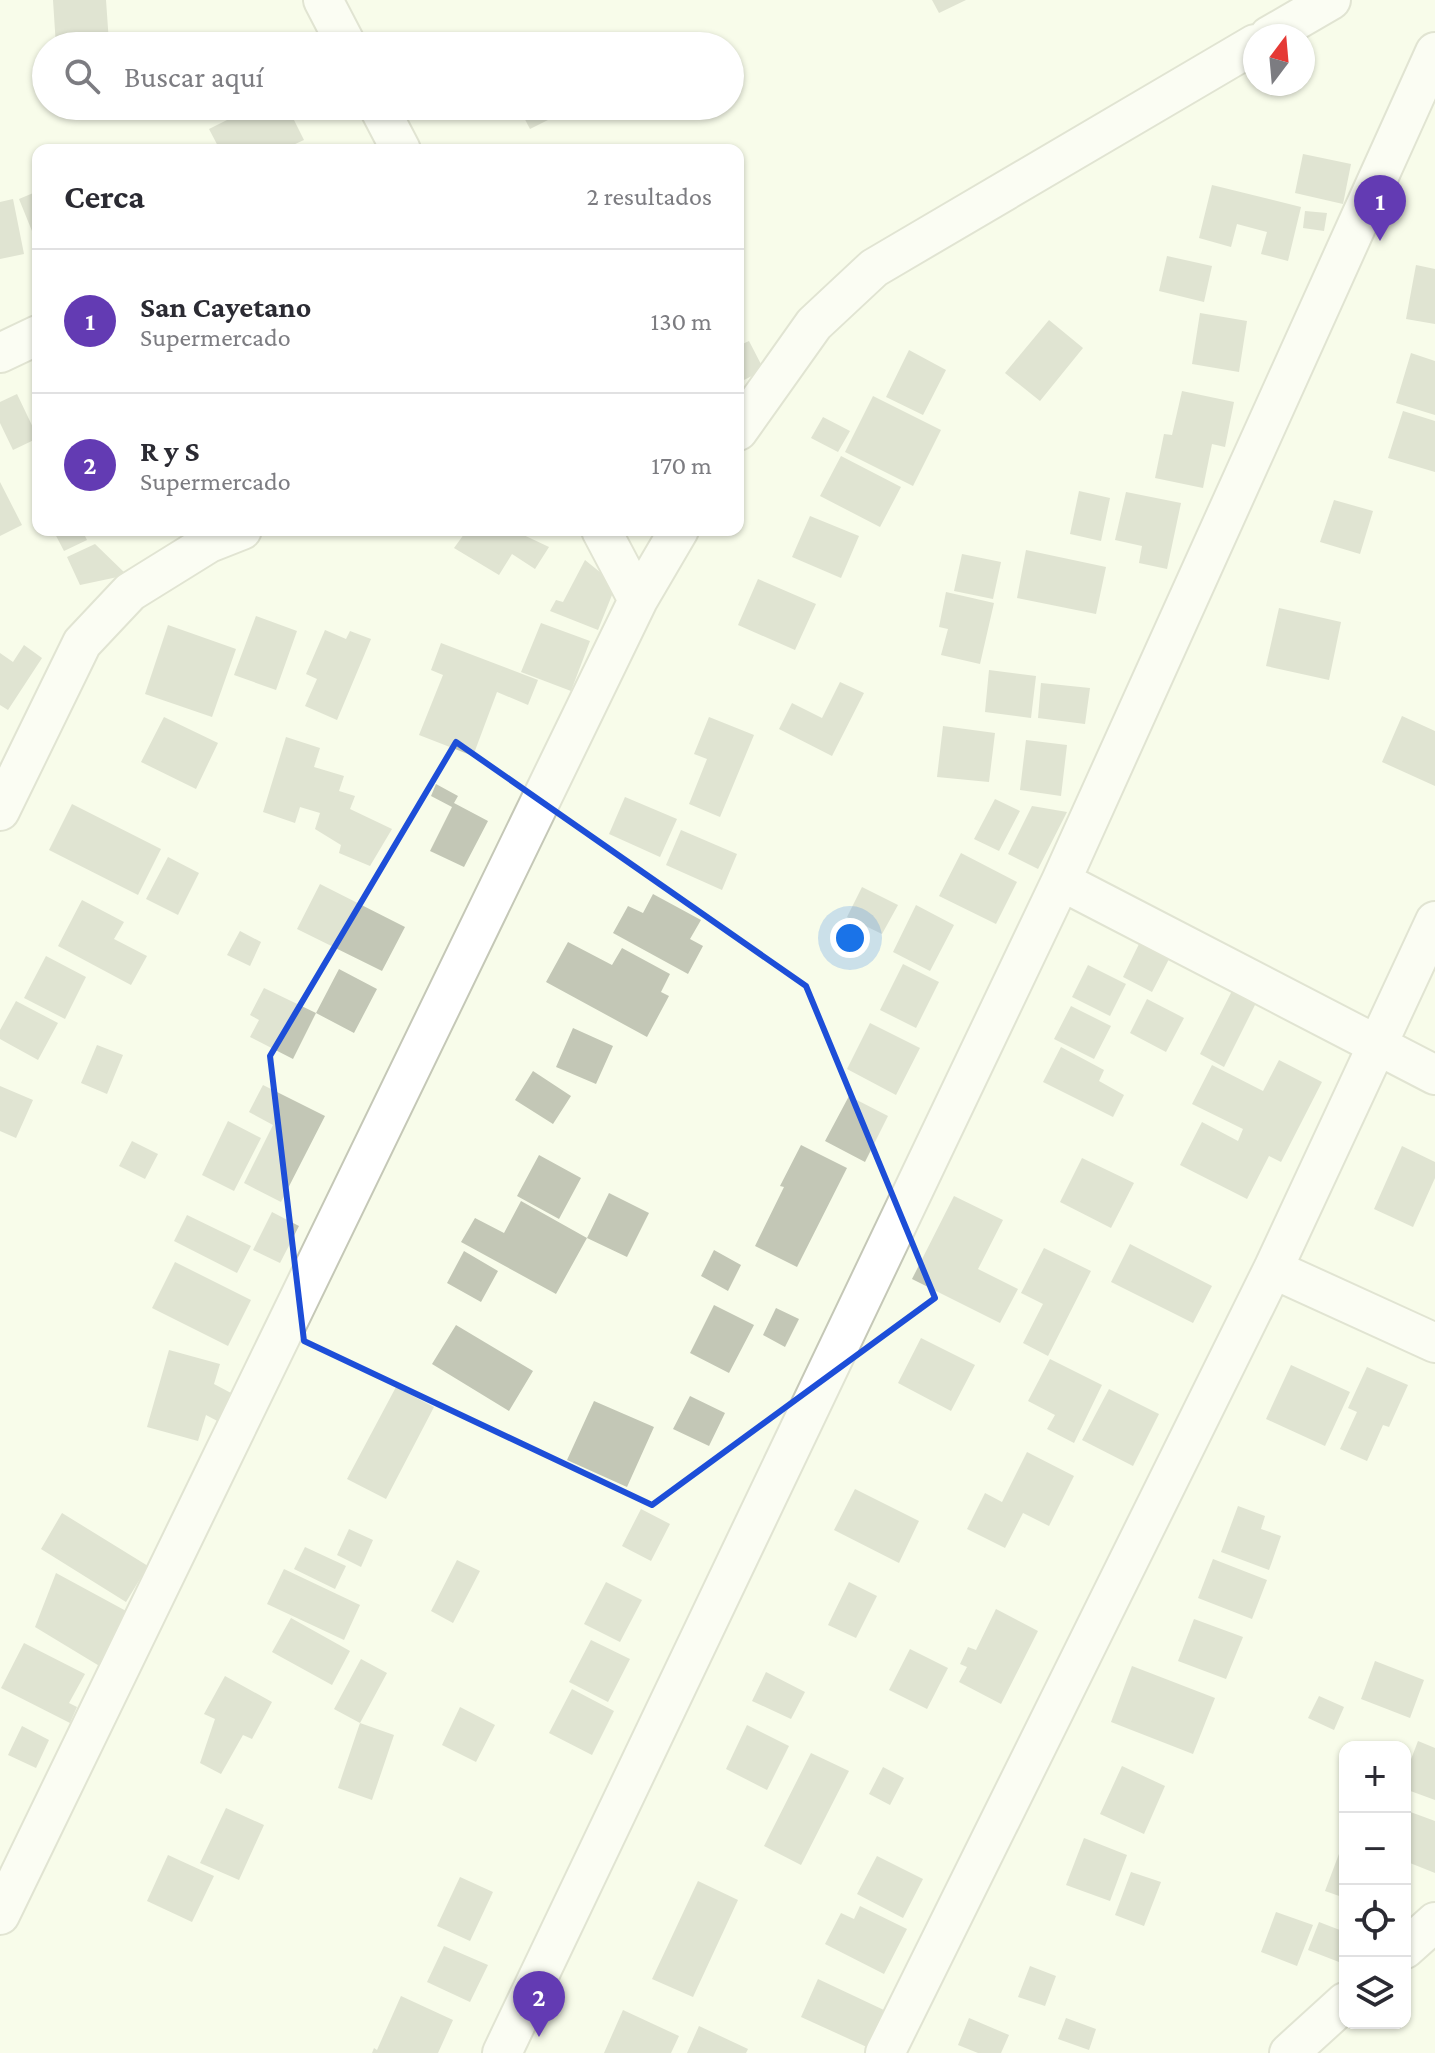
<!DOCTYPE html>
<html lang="es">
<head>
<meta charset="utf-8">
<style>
  body { margin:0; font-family:"Crimson Pro",serif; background:#f7f7f7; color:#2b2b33 }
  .controls { position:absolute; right:24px; bottom:24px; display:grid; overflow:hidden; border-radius:16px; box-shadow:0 2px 6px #0004 }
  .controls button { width:72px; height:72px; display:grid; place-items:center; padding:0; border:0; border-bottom:2px solid #e1e1e2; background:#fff; color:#2b2b33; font:40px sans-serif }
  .compass { position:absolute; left:1243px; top:24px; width:72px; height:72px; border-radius:50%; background:#fff; box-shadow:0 2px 6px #0004; rotate:16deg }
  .you { position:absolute; left:850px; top:938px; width:28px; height:28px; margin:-20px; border:6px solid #fff; border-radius:50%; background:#1a73e8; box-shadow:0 0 0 12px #1a73e833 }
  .badge { display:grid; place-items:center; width:52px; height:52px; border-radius:50%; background:#633bb3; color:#fff; font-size:26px; font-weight:700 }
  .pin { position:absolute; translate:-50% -66px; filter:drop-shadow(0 2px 4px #0008) }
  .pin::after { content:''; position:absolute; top:42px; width:28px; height:24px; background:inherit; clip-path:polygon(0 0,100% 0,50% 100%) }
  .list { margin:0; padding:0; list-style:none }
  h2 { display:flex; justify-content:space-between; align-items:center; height:104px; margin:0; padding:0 32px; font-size:34px }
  h2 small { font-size:26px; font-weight:400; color:#7c7c81 }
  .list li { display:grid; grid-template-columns:52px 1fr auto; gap:24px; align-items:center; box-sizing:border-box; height:144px; padding:0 32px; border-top:2px solid #e1e1e2 }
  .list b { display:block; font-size:30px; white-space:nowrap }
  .list p { margin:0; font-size:26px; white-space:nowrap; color:#7c7c81 }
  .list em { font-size:26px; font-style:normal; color:#7c7c81 }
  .icon { flex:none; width:44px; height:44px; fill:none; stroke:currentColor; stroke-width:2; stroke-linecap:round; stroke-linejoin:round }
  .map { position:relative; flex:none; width:1435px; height:2053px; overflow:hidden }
  .search { position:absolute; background:#fff; box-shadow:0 2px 6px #0004; left:32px; top:32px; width:712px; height:88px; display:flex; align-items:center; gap:20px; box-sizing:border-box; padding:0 28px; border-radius:44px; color:#7c7c81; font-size:30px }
  .panel { position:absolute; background:#fff; box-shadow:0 2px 6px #0004; left:32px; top:144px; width:712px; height:392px; border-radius:16px }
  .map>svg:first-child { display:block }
</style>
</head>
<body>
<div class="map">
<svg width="1435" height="2053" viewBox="0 0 1435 2053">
  <rect width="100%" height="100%" fill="#f8fcea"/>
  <path fill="#c3c7b6" d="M53,0H106L109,43L56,46Z
    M932,0H966L939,13Z
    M255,106H287L304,140L282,150H220L209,129Z
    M518,106H558L562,113L530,129Z
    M1303,154L1351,164L1343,204L1295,193Z
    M1212,185L1301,207L1288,261L1261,254L1267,232L1237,224L1231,247L1199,238Z
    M38,191V234L34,236L19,199Z
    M13,199L24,254L0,259V202Z
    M1305,211L1327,213L1324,231L1303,228Z
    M1167,256L1212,266L1204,302L1159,291Z
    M1416,265L1435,269V324L1406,319Z
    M1200,313L1247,321L1239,372L1192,364Z
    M1049,320L1083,348L1040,401L1005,373Z
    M749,341L764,370L738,383V346Z
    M909,350L946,370L923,415L886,397Z
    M1411,353L1435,361V415L1396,403Z
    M1182,391L1234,402L1225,447L1212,444L1203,488L1155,478L1164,434L1172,435Z
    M17,394L38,438L13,450L0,423V402Z
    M873,396L941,430L913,486L845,452Z
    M1403,411L1435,421V472L1388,458Z
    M823,417L850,431L838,452L811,438Z
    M841,456L901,487L880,527L820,496Z
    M0,482L22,525L0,536Z
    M1079,491L1110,498L1101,541L1070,534Z
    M1126,492L1181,503L1167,569L1139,563L1142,546L1115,540Z
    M1334,500L1373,511L1360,554L1320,542Z
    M810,516L859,536L841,578L792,557Z
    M53,530H82L87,540L64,551Z
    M467,530H513L549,547L535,569L512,554L499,575L454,548Z
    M95,544L127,575L80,585L67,557Z
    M1026,550L1106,567L1096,614L1017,598Z
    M962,554L1001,562L993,599L954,591Z
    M585,560L616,585L598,630L550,611L556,600L563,602Z
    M758,579L816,604L795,650L738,625Z
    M946,592L994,603L980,664L941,655L948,629L939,627Z
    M1279,608L1341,622L1329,680L1266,666Z
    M256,616L297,631L276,690L234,675Z
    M541,623L590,641L571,691L521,672Z
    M168,625L236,649L212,717L145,694Z
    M325,630L346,639L350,631L371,639L337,720L305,706L317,679L306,674Z
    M441,643L538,680L528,705L497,692L473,756L419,735L443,675L431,670Z
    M24,645L42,658L8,710L0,705V653L13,662Z
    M989,670L1036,676L1031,718L985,712Z
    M840,682L864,693L832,756L779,729L792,703L822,718Z
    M1041,683L1090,688L1085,724L1038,718Z
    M1402,716L1435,731V786L1382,762Z
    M164,717L218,743L196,789L141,762Z
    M709,717L754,735L720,817L689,804L707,759L694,754Z
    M943,726L995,733L989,782L937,777Z
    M286,737L320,748L314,767L344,776L339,791L355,796L350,809L392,829L370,866L339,853L341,845L315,829L320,813L300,807L295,823L263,812Z
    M1026,740L1067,745L1061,796L1020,790Z
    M436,784L458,796L454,803L488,821L464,867L430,851L452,807L431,796Z
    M625,797L677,819L660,857L609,834Z
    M995,799L1020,811L999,851L974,839Z
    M72,804L161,849L138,895L49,850Z
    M1032,806L1067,812L1038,869L1008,854Z
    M681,830L737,854L722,890L666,865Z
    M961,853L1017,882L996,924L939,896Z
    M168,857L199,873L178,915L146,899Z
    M320,884L405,927L382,971L297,929Z
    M862,887L898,905L882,934L847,917Z
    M653,894L701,920L690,939L703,946L688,974L613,933L628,906L643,913Z
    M82,900L124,922L114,939L147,956L131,985L58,946Z
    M916,905L954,925L930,971L893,952Z
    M240,931L261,942L250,966L227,955Z
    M568,942L612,965L622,948L670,974L661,992L669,996L647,1037L546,982Z
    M1139,944L1169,959L1152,992L1123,977Z
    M46,956L86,977L65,1019L24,998Z
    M903,964L939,982L916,1028L880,1010Z
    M1088,965L1126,984L1110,1016L1072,997Z
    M339,969L377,989L354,1033L316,1013Z
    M264,988L316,1013L293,1059L250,1037L259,1020L250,1015Z
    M1233,989L1257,1001L1224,1067L1200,1054Z
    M1147,999L1184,1018L1166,1052L1130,1033Z
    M16,1001L58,1023L38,1060L0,1039V1030Z
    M1071,1006L1111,1026L1094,1059L1054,1039Z
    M870,1023L920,1048L896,1095L847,1069Z
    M573,1028L613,1046L596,1084L556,1067Z
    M97,1045L123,1055L107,1094L81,1083Z
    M1061,1047L1104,1070L1099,1081L1124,1095L1113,1117L1043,1082Z
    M1279,1060L1322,1082L1281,1162L1269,1156L1247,1199L1180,1165L1202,1122L1238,1141L1243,1129L1192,1104L1212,1065L1263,1091Z
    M533,1071L571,1096L553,1124L515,1100Z
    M263,1085L325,1116L281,1202L244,1183L273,1125L249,1112Z
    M0,1086L33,1100L16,1138L0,1131Z
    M849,1096L888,1116L865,1162L825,1141Z
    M228,1121L261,1138L234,1191L202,1175Z
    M132,1141L158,1154L145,1179L119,1166Z
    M801,1145L847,1168L797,1267L755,1246L784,1187L780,1186Z
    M1402,1146L1435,1162V1178L1413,1227L1374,1209Z
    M539,1155L581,1178L559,1219L517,1196Z
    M1082,1158L1134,1183L1111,1228L1060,1202Z
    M609,1193L649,1213L627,1257L587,1238Z
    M954,1196L1003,1220L978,1269L1018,1289L1000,1323L912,1279Z
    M521,1201L587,1238L556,1294L461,1242L475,1218L504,1233Z
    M272,1212L299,1226L280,1263L253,1250Z
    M187,1215L251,1246L237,1273L174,1241Z
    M1130,1244L1212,1286L1193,1323L1111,1282Z
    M1044,1248L1091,1271L1048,1356L1023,1343L1043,1304L1021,1293Z
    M714,1250L741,1265L728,1291L701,1276Z
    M464,1251L498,1271L481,1302L447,1283Z
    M175,1262L251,1300L228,1346L152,1308Z
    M714,1305L754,1325L729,1373L690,1353Z
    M776,1308L799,1319L785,1347L763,1335Z
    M456,1325L533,1371L509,1411L432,1364Z
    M921,1338L975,1365L951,1411L898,1383Z
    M169,1350L220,1364L214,1384L231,1393L223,1424L206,1415L198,1441L147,1427Z
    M1050,1359L1102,1385L1074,1443L1047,1429L1055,1415L1028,1401Z
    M1291,1365L1350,1392L1325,1446L1266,1419Z
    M1367,1367L1408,1385L1389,1427L1383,1425L1367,1461L1340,1449L1357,1412L1348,1408Z
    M396,1387L434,1407L386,1499L347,1479Z
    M1109,1389L1159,1414L1133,1466L1082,1440Z
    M690,1396L725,1413L709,1446L673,1429Z
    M594,1401L654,1427L627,1487L567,1460Z
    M1027,1452L1074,1476L1049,1526L1023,1513L1005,1548L967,1529L985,1493L1002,1502Z
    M855,1489L919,1521L899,1563L834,1530Z
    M1238,1506L1265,1516L1261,1529L1281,1536L1269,1570L1221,1552Z
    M641,1509L670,1524L651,1561L622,1546Z
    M62,1513L148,1566L126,1602L41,1549Z
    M349,1529L373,1540L361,1567L337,1555Z
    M305,1547L346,1566L335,1589L294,1569Z
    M1213,1559L1267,1580L1252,1619L1198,1598Z
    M457,1560L480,1571L453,1623L431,1611Z
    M284,1569L360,1605L344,1640L267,1604Z
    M56,1573L139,1618L111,1673L35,1627Z
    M606,1582L642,1600L620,1642L584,1624Z
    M849,1582L877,1596L856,1638L828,1625Z
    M996,1609L1038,1631L1001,1704L959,1682L967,1667L960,1664L968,1647L976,1650Z
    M291,1618L350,1651L332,1685L272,1652Z
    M1194,1619L1243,1637L1226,1679L1178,1661Z
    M591,1640L630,1659L608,1702L569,1682Z
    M24,1643L85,1674L69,1703L77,1707L70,1723L1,1688Z
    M910,1649L948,1668L927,1709L889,1690Z
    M361,1659L387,1673L360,1723L334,1709Z
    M1375,1661L1424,1680L1410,1718L1361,1699Z
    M1132,1666L1215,1698L1193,1754L1111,1722Z
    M766,1672L805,1692L791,1719L752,1701Z
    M225,1676L272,1702L252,1739L243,1735L221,1774L200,1763L215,1719L204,1714Z
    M572,1689L614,1711L592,1755L549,1733Z
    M1319,1696L1344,1707L1334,1730L1308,1718Z
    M460,1707L495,1725L476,1762L442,1745Z
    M360,1723L394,1735L372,1800L338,1788Z
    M747,1725L789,1746L767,1790L726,1769Z
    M22,1726L49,1740L36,1768L8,1755Z
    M1418,1741L1435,1748V1800L1405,1789V1775Z
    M811,1753L849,1771L801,1865L764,1846Z
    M1122,1766L1165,1786L1144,1834L1100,1814Z
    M883,1767L904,1778L890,1805L869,1794Z
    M226,1808L264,1825L239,1880L200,1863Z
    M1405,1810L1435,1821V1873L1405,1861Z
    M1084,1838L1127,1855L1110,1901L1066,1885Z
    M1345,1838V1898L1325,1891Z
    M168,1855L214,1876L192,1922L147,1901Z
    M877,1856L923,1879L903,1918L857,1894Z
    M1131,1872L1161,1882L1144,1926L1115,1915Z
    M460,1877L493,1892L470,1941L437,1926Z
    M698,1881L738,1900L693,1997L652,1979Z
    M860,1906L907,1929L884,1974L825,1944L841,1913L854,1919Z
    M1276,1912L1313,1925L1297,1966L1261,1952Z
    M1319,1922L1345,1932V1947L1339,1962L1308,1950Z
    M444,1946L488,1965L470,2002L427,1982Z
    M1030,1966L1056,1976L1045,2006L1018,1997Z
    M818,1979L886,2011L869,2048L801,2017Z
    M401,1996L453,2020L438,2053H372L374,2048L377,2050Z
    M623,2010L679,2036L671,2053H604Z
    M969,2018L1009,2035L1001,2053H978L958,2045Z
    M1066,2018L1096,2029L1089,2050L1058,2039Z
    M699,2026L748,2049L746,2053H687Z"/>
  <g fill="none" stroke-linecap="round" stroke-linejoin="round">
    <g stroke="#c5c8b7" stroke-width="42">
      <path id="minor" d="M323,0L347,46
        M1269,36L1331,0
        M378,106L401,150
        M0,353L38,335
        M738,431L814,324L874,268L1255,44
        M601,530L638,600
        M0,811L82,643L130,592L209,543L242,530
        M1061,881L1435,1075
        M1273,1269L1435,1343
        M0,1915L638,600L679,530
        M1405,1949L1435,1922
        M502,2053L1061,881L1435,52
        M885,2053L1273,1269L1435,921
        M1289,2053L1345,2002"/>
    </g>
    <use href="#minor" stroke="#fff" stroke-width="38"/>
  </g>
  <path d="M0 0H1435V2053H0ZM456,742L806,986L935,1298L652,1505L304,1341L270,1056Z" fill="#f8fcea" fill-opacity=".55" fill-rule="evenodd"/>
  <path fill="none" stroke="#1d4ed8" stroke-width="6" stroke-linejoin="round" d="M456,742L806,986L935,1298L652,1505L304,1341L270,1056Z"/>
</svg>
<div class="controls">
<button>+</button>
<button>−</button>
<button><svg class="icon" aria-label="locate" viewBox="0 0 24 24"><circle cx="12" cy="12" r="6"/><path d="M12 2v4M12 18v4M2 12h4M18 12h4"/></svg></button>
<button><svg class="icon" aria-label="layers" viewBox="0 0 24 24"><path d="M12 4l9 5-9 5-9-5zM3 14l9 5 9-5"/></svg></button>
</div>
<svg class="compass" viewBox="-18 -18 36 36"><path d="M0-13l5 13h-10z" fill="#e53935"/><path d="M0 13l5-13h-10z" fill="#7c7c81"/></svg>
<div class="you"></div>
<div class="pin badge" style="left:1380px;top:241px">1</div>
<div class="pin badge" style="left:539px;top:2037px">2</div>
<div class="search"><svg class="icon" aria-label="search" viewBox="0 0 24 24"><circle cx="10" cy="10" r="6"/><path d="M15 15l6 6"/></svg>Buscar aquí</div>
<section class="panel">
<h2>Cerca<small>2 resultados</small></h2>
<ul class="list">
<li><span class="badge">1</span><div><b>San Cayetano</b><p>Supermercado</p></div><em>130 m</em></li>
<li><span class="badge">2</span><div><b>R y S</b><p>Supermercado</p></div><em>170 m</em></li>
</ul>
</section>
</div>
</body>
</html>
